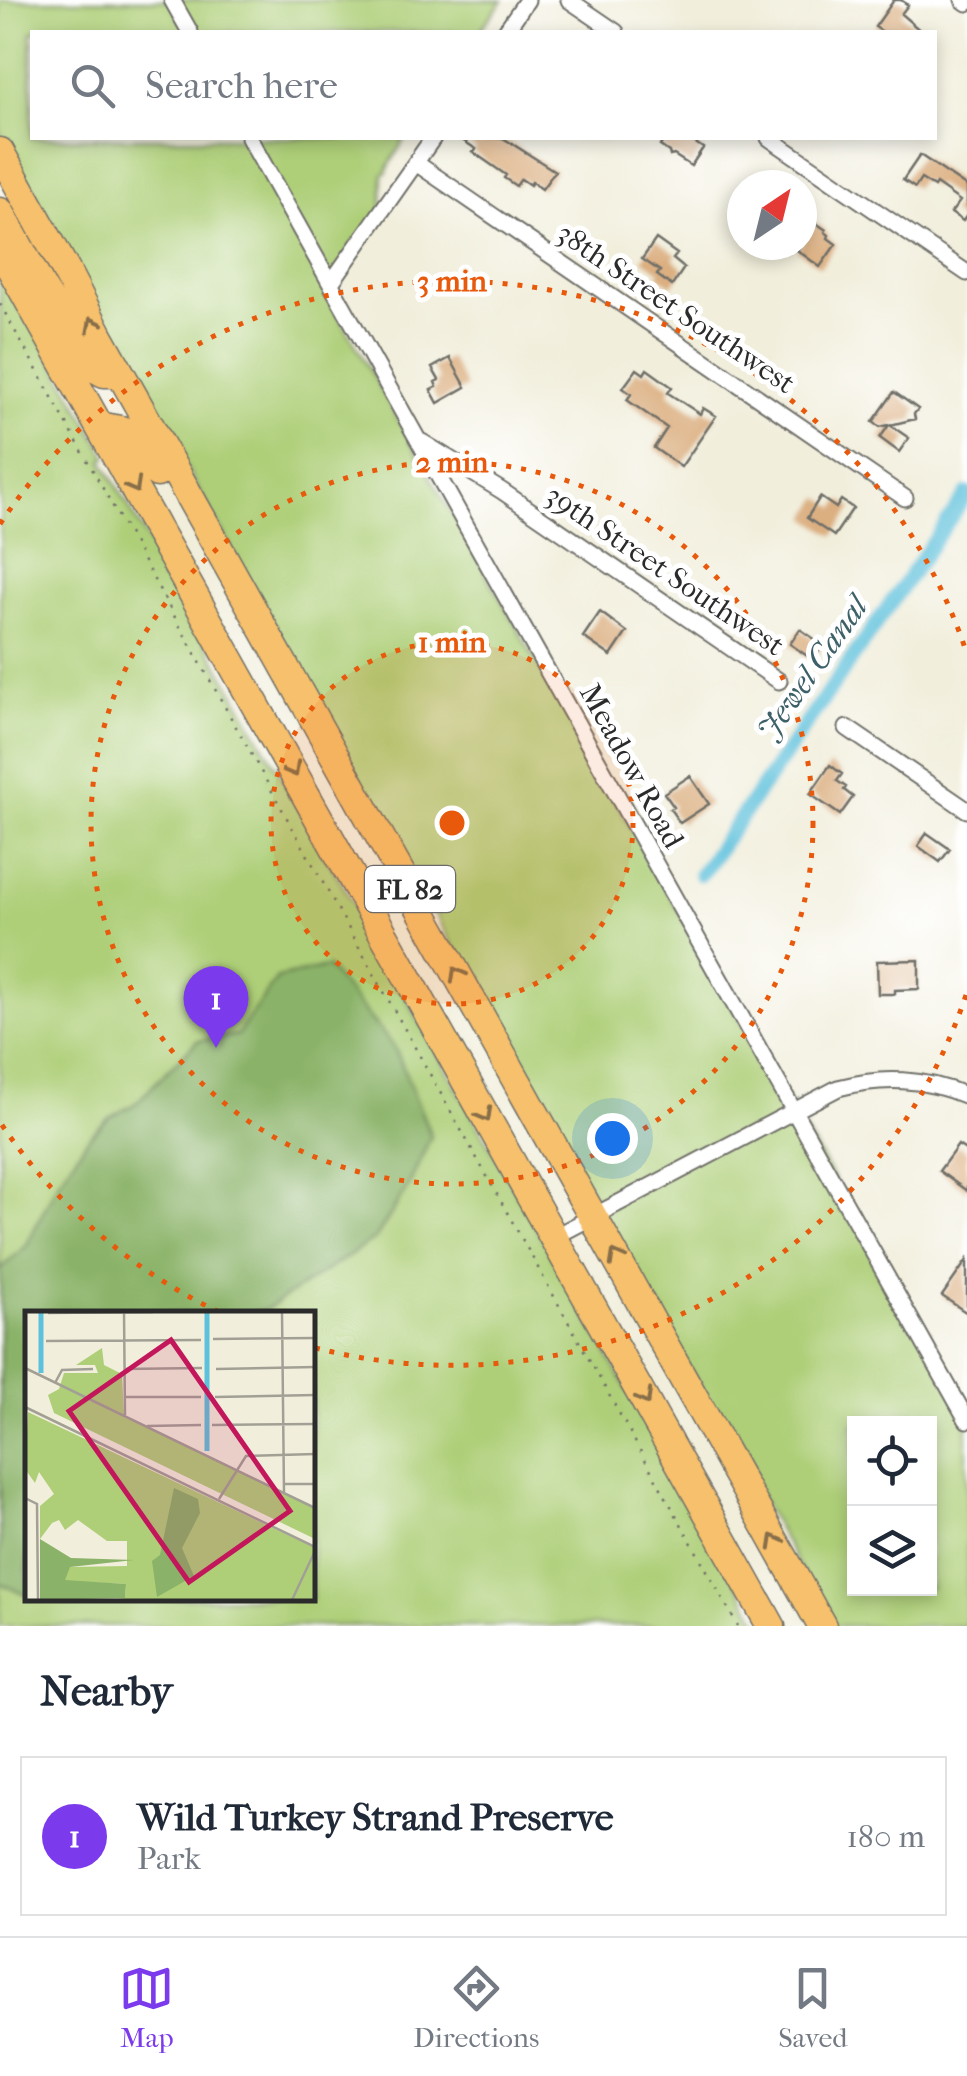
<!DOCTYPE html>
<html lang="en">
<head>
<meta charset="utf-8">
<style>
  body { margin:0; font-family:"IM FELL French Canon",serif; background:#f2f2f3; color:#1f2937 }
  .controls { position:absolute; right:30px; bottom:30px; display:grid; overflow:hidden; border-radius:0px; box-shadow:0 5px 15px #0003 }
  .controls button { width:90px; height:90px; display:grid; place-items:center; padding:0; border:0; border-bottom:2px solid #e0e1e3; background:#fff; color:#1f2937; font:50px sans-serif }
  .compass { position:absolute; left:727px; top:170px; width:90px; height:90px; border-radius:50%; background:#fff; box-shadow:0 5px 15px #0003; rotate:35deg }
  .you { position:absolute; left:612px; top:1138px; width:35px; height:35px; margin:-25px; border:8px solid #fff; border-radius:50%; background:#1a73e8; box-shadow:0 0 0 15px #1a73e833 }
  .badge { display:grid; place-items:center; width:65px; height:65px; border-radius:50%; background:#7c3aed; color:#fff; font-size:32px; font-weight:700 }
  .pin { position:absolute; translate:-50% -82px; filter:drop-shadow(0 2px 5px #0008) }
  .pin::after { content:''; position:absolute; top:52px; width:35px; height:30px; background:inherit; clip-path:polygon(0 0,100% 0,50% 100%) }
  .list { margin:0; padding:0; list-style:none }
  h2 { display:flex; justify-content:space-between; align-items:center; height:130px; margin:0; padding:0 40px; font-size:42px }
  h2 small { font-size:32px; font-weight:400; color:#747a83 }
  .list li { display:grid; grid-template-columns:65px 1fr auto; gap:30px; align-items:center; box-sizing:border-box; height:160px; margin:0 20px 20px; padding:0 20px; border:2px solid #e0e1e3; border-radius:0px }
  .list b { display:block; font-size:38px; white-space:nowrap }
  .list p { margin:0; font-size:32px; white-space:nowrap; color:#747a83 }
  .list em { font-size:32px; font-style:normal; color:#747a83 }
  .icon { flex:none; width:55px; height:55px; fill:none; stroke:currentColor; stroke-width:2; stroke-linecap:round; stroke-linejoin:round }
  .map { position:relative; flex:none; width:967px; height:1626px; overflow:hidden }
  .search { position:absolute; background:#fff; box-shadow:0 5px 15px #0003; left:30px; right:30px; top:30px; height:110px; display:flex; align-items:center; gap:25px; box-sizing:border-box; padding:0 35px; border-radius:0px; color:#747a83; font-size:38px }
  .sheet { height:310px; background:#fff }
  nav { display:flex; justify-content:space-around; align-items:center; box-sizing:border-box; height:140px; border-top:2px solid #e0e1e3; background:#fff; font-size:28px; color:#747a83 }
  nav a { display:grid; justify-items:center; gap:5px }
  nav .on { color:#7c3aed }
  .map>svg:first-child { display:block }
</style>
</head>
<body>
<div class="map">
<svg width="967" height="1626" viewBox="0 0 967 1626">
  <rect width="100%" height="100%" fill="#fff"/>
  <filter id="ink" filterUnits="userSpaceOnUse"><feTurbulence type="fractalNoise" baseFrequency=".01" numOctaves="2"/><feDisplacementMap in="SourceGraphic" scale="20" xChannelSelector="R" yChannelSelector="G"/><feConvolveMatrix kernelMatrix="1 2 1 2 8 2 1 2 1" color-interpolation-filters="sRGB"/></filter>
  <filter id="wash" filterUnits="userSpaceOnUse"><feTurbulence type="fractalNoise" baseFrequency=".0048" numOctaves="4" result="noise"/><feDisplacementMap in="SourceGraphic" scale="40" xChannelSelector="R" yChannelSelector="G"/><feGaussianBlur stdDeviation="2.25" result="paint"/><feColorMatrix in="noise" values="0 0 0 0 0 0 0 0 0 0 0 0 0 0 0 0 0 1.4 0 .05"/><feComposite in="paint" operator="in"/></filter>
  <g filter="url(#wash)">
    <rect width="100%" height="100%" fill="#f1eedb"/>
    <path fill="#aecf78" stroke="#6c7d52" stroke-width="2.5" fill-rule="evenodd" d="M0,0H503L479,32H32V138H405L389,166L387,172L383,174L382,209L352,255L323,288L737,1013L967,1409V1626H832L0,134ZM854,1424H930V1588H854Z
      M0,266L107,457L103,461L761,1626H0ZM28,1314H312V1598H28Z"/>
    <path fill="#8ab268" stroke="#5a6e4a" stroke-width="2.5" d="M327,967L395,1048L431,1136L409,1185L376,1238L265,1310L246,1314H28L27,1596L0,1583V1269L26,1246L58,1182L89,1137L109,1118L136,1103L197,1041L237,1035L277,978Z"/>
    <g fill="none" stroke-linecap="round" stroke-linejoin="round">
      <path stroke="#5ec1dc" stroke-width="15" d="M701,874L967,494"/>
    </g>
    <g id="blocks">
      <path fill="#dbaf80" d="M894,0H901L908,5L901,14L922,32H883L875,27Z
        M459,138H503L555,171L542,189L532,182L530,185L521,179L516,186L504,178L506,175L473,152L476,149Z
        M665,138H688L703,148L691,166L674,155L670,156L669,152L660,146Z
        M920,155L967,187V215L963,221L951,213L960,201L936,184L934,187L921,179L915,188L903,180Z
        M816,223L826,230L825,232L829,235L828,238L836,244L820,267L797,250Z
        M656,239L677,254L673,259L684,268L672,286L657,275L660,271L642,259Z
        M450,358L466,387L438,403L431,390L437,387L435,382L439,380L432,368Z
        M637,369L644,374L647,369L672,387L668,393L700,414L703,408L716,416L681,467L654,448L667,428L627,400L631,394L623,388Z
        M894,392L918,409L914,414L915,419L890,425L909,438L899,452L880,438L889,425L880,427L873,422Z
        M820,497L836,508L841,500L853,508L834,536L807,518Z
        M600,612L627,632L611,656L583,637Z
        M800,629L823,645L813,660L790,644Z
        M830,765L842,774L837,781L846,787L844,790L853,797L840,815L810,794Z
        M690,776L709,804L680,823L670,809L674,807L664,793Z
        M927,833L950,849L940,862L918,846Z
        M919,960V989L895,990V994H878L877,961Z
        M958,1145L967,1151V1191L939,1171Z
        M967,1260V1313L942,1296Z"/>
    </g>
  </g>
  <g filter="url(#ink)">
    <use href="#blocks" fill-opacity="0" stroke="#706f69" stroke-width="2.5"/>
    <g fill="none" stroke-linecap="round" stroke-linejoin="round">
      <g stroke="#706f69" stroke-width="19">
        <path id="street" d="M172,0L190,32
          M569,0L616,32
          M963,0L967,3
          M505,32L527,0
          M249,138L967,1420
          M769,138L967,273
          M416,163L905,498
          M331,283L433,138
          M422,442L502,491L779,681
          M847,728L967,810
          M554,1237L838,1088C883,1076 924,1078 967,1096"/>
      </g>
      <g stroke="#706f69" stroke-width="31">
        <path id="highway" d="M0,152L65,269L99,335L822,1626
          M0,212L44,292L85,355L95,368L104,373H120
          M0,249L771,1626
          M99,426L125,431L143,450L157,473"/>
      </g>
      <path stroke="#706f69" stroke-width="2.5" stroke-dasharray="2.5 8" stroke-linecap="butt" d="M0,304L738,1626"/>
      <use href="#street" stroke="#fff" stroke-width="15"/>
      <use href="#highway" stroke="#f7c06c" stroke-width="28"/>
    </g>
    <defs><path id="oneway-chevron" d="M-2-3.5L2.5 0L-2 3.5" fill="none" stroke-width="1.6" stroke-linecap="round" stroke-linejoin="round" transform="scale(2.5)"/></defs>
    <g stroke="#876e48">
      <use href="#oneway-chevron" transform="translate(93 324) rotate(-117)"/>
      <use href="#oneway-chevron" transform="translate(134 486) rotate(61)"/>
      <use href="#oneway-chevron" transform="translate(293 770) rotate(61)"/>
      <use href="#oneway-chevron" transform="translate(457 974) rotate(-119)"/>
      <use href="#oneway-chevron" transform="translate(485 1115) rotate(61)"/>
      <use href="#oneway-chevron" transform="translate(616 1257) rotate(-119)"/>
      <use href="#oneway-chevron" transform="translate(645 1398) rotate(61)"/>
      <use href="#oneway-chevron" transform="translate(775 1541) rotate(-119)"/>
    </g>
  </g>
  <circle cx="452" cy="823" r="181" fill="#e8590c" fill-opacity=".12"/>
  <g fill="none" stroke="#e8590c" stroke-width="5" stroke-dasharray="5 10">
    <circle cx="452" cy="823" r="181"/>
    <circle cx="452" cy="823" r="361"/>
    <path d="M966 995A542 542 0 0 1 316 1348M219 1312A542 542 0 0 1 0 1122M0 524A542 542 0 0 1 966 651"/>
  </g>
  <g text-anchor="middle" stroke-width="10" stroke-linejoin="round" paint-order="stroke">
    <rect fill="#fff" stroke="#6b6b6b" stroke-width="2.5" x="365" y="866" width="90" height="46" rx="8"/>
    <g font-size="28" font-weight="bold" fill="#2b2b2b">
      <text x="410" y="899">FL 82</text>
    </g>
    <g font-size="30" fill="#2b2b2b" stroke="#fff">
      <text transform="translate(676 308) rotate(34)" y="10">38th Street Southwest</text>
      <text transform="translate(665 570) rotate(34)" y="10">39th Street Southwest</text>
      <text transform="translate(632 766) rotate(61)" y="10">Meadow Road</text>
    </g>
    <g font-size="32" font-style="italic" fill="#3d6069" stroke="#fff">
      <text transform="translate(812 668) rotate(-55)" y="11">Jewel Canal</text>
    </g>
  </g>
  <g transform="translate(25 1311)">
    <rect width="290" height="290" fill="#f1eedb"/>
    <path d="M77,37L79,54L97,63L99,106L290,196V228L29,102L23,84L34,78L39,62H73L70,54H51ZM3,101L290,237V289H83L100,287L101,273L39,270L44,256L102,255V230H82L53,209L40,219L34,209L27,212L15,228V195L29,183L14,161L10,172L0,158Z" fill="#aecf78"/>
    <path d="M149,177L173,188L175,202L157,237L169,265L132,286L127,250L135,244ZM15,228L46,247L109,249L45,256L40,269L101,273L100,287L15,289Z" fill="#8ab268"/>
    <path fill="none" stroke="#5ec1dc" stroke-width="5" d="M16,1V62M182,1V140"/>
    <path fill="none" stroke="#a2a095" stroke-width="2.5" d="M99,1L100,104M257,1L259,182M23,2L128,1M188,28L290,27M21,30L176,29M0,57L290,197M99,58L177,57M191,58L290,56M30,72L37,59L68,58M100,86H176M190,86L290,84M0,96L290,236M187,114L290,113M122,115L176,114M259,173H290M0,187L12,193L13,289M194,188L221,145L290,143M267,289L290,240"/>
    <path fill="#c2185b" fill-opacity="0.15" stroke="#c2185b" stroke-width="5" d="M146,29L265,200L164,271L44,100Z"/>
    <rect width="290" height="290" fill="none" stroke="#2b2b2b" stroke-width="5"/>
  </g>
  <circle cx="452" cy="823" r="15" fill="#e8590c" stroke="#fff" stroke-width="5"/>
  <g font-size="30" text-anchor="middle" font-weight="bold" fill="#e8590c" stroke="#fff" stroke-width="10" stroke-linejoin="round" paint-order="stroke">
    <text x="452" y="291">3 min</text>
    <text x="452" y="472">2 min</text>
    <text x="452" y="652">1 min</text>
  </g>
</svg>
<div class="controls">
<button><svg class="icon" aria-label="locate" viewBox="0 0 24 24"><circle cx="12" cy="12" r="6"/><path d="M12 2v4M12 18v4M2 12h4M18 12h4"/></svg></button>
<button><svg class="icon" aria-label="layers" viewBox="0 0 24 24"><path d="M12 4l9 5-9 5-9-5zM3 14l9 5 9-5"/></svg></button>
</div>
<svg class="compass" viewBox="-18 -18 36 36"><path d="M0-13l5 13h-10z" fill="#e53935"/><path d="M0 13l5-13h-10z" fill="#747a83"/></svg>
<div class="you"></div>
<div class="pin badge" style="left:216px;top:1048px">1</div>
<div class="search"><svg class="icon" aria-label="search" viewBox="0 0 24 24"><circle cx="10" cy="10" r="6"/><path d="M15 15l6 6"/></svg>Search here</div>
</div>
<section class="sheet">
<h2>Nearby<small></small></h2>
<ul class="list">
<li><span class="badge">1</span><div><b>Wild Turkey Strand Preserve</b><p>Park</p></div><em>180 m</em></li>
</ul>
</section>
<nav>
<a class="on"><svg class="icon" aria-label="map" viewBox="0 0 24 24"><path d="M3 6l6-2 6 2 6-2v14l-6 2-6-2-6 2zM9 4v14M15 6v14"/></svg>Map</a>
<a><svg class="icon" aria-label="directions" viewBox="0 0 24 24"><path d="M12 3l9 9-9 9-9-9zM9 14v-3h6M13 9l2 2-2 2"/></svg>Directions</a>
<a><svg class="icon" aria-label="saved" viewBox="0 0 24 24"><path d="M7 4h10v16l-5-4-5 4z"/></svg>Saved</a>
</nav>
</body>
</html>
